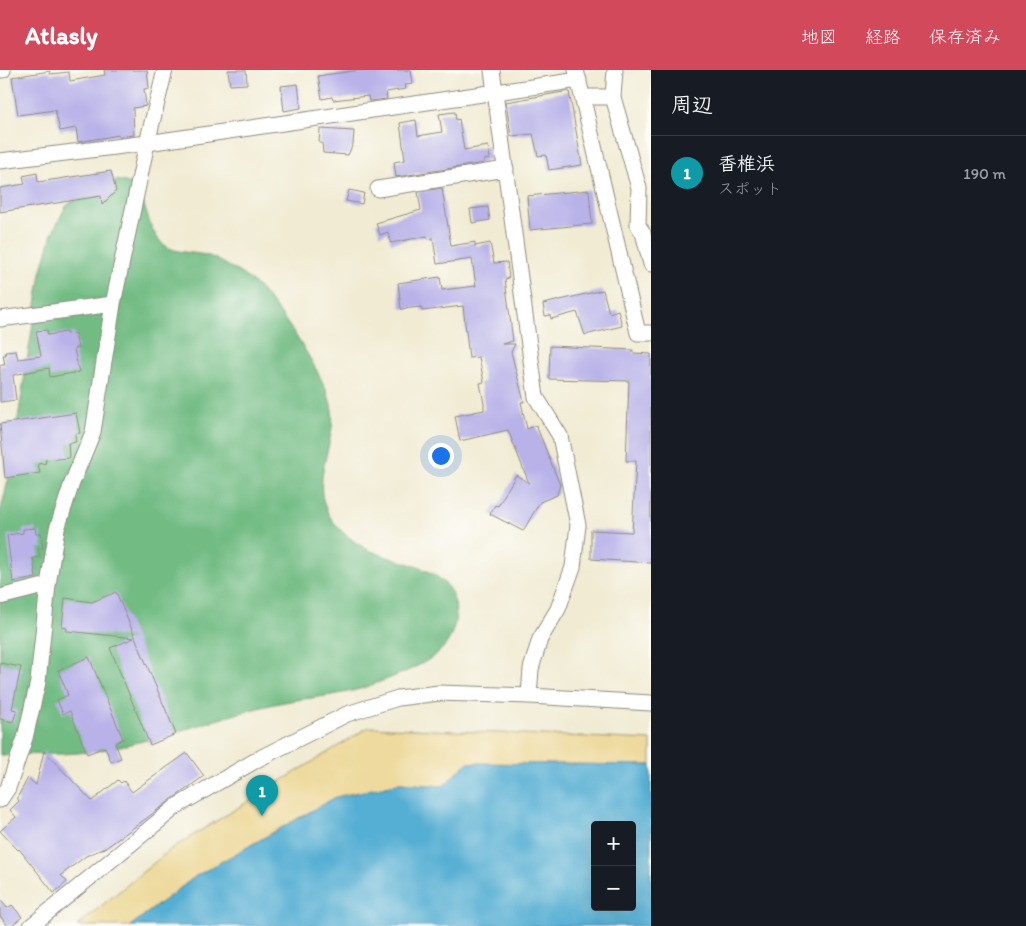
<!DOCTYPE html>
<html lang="ja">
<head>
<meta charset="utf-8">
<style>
  body { margin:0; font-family:Itim,"Klee One",sans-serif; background:#242831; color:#f1f3f6 }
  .controls { position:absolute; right:15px; bottom:15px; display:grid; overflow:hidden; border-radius:5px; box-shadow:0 5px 20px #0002 }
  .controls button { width:45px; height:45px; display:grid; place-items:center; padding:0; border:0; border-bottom:1px solid #363941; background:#171b24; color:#f1f3f6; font:25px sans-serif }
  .you { position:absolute; left:440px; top:385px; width:18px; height:18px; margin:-12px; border:4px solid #fff; border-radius:50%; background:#1a73e8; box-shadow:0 0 0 8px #1a73e833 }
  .badge { display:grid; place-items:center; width:32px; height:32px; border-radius:50%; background:#d1495b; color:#fff; font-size:16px; font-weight:700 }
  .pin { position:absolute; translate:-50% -41px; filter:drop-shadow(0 1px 2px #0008) }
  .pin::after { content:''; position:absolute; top:26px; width:18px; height:15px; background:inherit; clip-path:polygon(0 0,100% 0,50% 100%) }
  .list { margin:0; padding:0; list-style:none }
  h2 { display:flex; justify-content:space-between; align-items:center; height:65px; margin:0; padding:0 20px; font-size:21px }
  h2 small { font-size:16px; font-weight:400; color:#9ea1a6 }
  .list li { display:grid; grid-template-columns:32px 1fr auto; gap:15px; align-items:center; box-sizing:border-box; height:75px; padding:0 20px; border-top:1px solid #363941 }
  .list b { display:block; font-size:19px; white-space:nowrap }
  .list p { margin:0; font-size:16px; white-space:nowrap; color:#9ea1a6 }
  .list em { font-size:16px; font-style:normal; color:#9ea1a6 }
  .map { position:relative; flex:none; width:651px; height:856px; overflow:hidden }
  header { display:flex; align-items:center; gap:30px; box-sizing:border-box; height:70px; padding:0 25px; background:#d1495b; color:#fff }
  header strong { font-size:24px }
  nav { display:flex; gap:28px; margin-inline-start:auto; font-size:18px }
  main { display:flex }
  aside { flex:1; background:#171b24 }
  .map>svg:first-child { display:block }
</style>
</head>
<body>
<header>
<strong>Atlasly</strong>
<nav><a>地図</a><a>経路</a><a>保存済み</a></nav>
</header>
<main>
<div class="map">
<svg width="651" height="856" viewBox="0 0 651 856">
  <rect width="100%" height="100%" fill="#fdfcf7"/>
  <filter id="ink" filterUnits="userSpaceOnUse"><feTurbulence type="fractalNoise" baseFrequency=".02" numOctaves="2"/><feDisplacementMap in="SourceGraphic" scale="10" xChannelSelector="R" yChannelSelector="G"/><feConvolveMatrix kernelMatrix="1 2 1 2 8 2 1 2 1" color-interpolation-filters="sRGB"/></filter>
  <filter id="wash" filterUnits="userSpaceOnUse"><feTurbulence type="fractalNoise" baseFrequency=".0096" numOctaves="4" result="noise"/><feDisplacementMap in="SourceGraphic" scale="20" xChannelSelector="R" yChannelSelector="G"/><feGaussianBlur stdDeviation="1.12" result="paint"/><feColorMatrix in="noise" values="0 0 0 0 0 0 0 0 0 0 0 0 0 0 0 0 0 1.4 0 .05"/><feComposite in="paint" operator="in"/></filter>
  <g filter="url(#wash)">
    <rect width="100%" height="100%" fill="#f1ebd3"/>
    <path fill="#72bc84" stroke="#4e7458" d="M117,110C122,112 129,112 133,115C145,122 146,160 163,174C177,186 200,180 216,189C229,196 247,206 258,217C281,240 328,309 332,340C336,374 312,405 326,439C333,456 349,469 365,478C394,494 448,494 455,534C457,548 455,558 448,571C437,592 395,606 372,615C344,626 309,627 279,633C212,648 147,676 78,683C53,685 26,684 0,685V443L8,411L41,203L52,164L66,136L95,116Z"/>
    <path fill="#eeda9e" stroke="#8c8264" d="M369,657L651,670V695L468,693L443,716L400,713L336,727L196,806L130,856H77L171,779Z"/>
    <path fill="#55aed3" stroke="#406c7f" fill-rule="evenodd" d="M467,693L651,695V856H130L196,806L336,727L400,713L443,716ZM595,755H632V837H595Z"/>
    <g id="blocks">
      <path fill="#b8b2e8" d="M104,0H147L149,18L144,19L146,36L133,38L134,65L119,67V65L78,72L76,58L60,61L55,40L18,45L12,7L50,1V4L69,2L70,11L105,5Z
        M228,0H246L247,14L230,15Z
        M360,0H411L413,14L405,15L406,19L386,22L387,29L369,31L368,26L333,30L332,27L322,29L318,6Z
        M298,14L301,38L284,41L281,16Z
        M569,21L582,95L549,100L546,85L538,86L533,64L511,66L506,32Z
        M455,42L456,50L459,49L464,80L488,76L490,89L484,90V93L396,107L394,92L405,90L400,53L416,50L418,66L442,62L439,44Z
        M320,59L354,61L353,74L348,85L323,83L322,73H319Z
        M111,101L116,121L102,135L101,126L0,142V118L25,114L23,106L37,103L38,112Z
        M442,118L451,176L475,172V176L490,173L494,193L507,192L509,208L505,209L513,271L502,274H515L511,282L524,332H521L527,359L536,355L560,415L557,425L540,432L523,461L490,444L495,435L498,436L516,405L529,413L508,360L460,371L455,346L484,340V334L480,313L484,312L479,287L469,288L463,236L422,241L421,237L401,239L398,213L440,207L442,220L476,216L472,189L437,194L433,168L428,169L427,166L391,173L388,162L380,165L376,153L421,140L418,122Z
        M349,120L364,123L362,134L346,131Z
        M589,120L592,154L530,160L527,126Z
        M488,137L490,150L472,153L470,139Z
        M603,220L609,243L618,240L622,256L585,265L577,242L551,249L550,245L545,246L543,234Z
        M47,260L48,265L66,262V264L75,263L78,278L74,279L79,302L50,307L49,298L13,305L16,330L0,332V295H5L3,285H6L5,282L16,281L18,289L41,286L36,261Z
        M550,276L633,280V283L651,284V493L591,489V460L632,462L636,391H626L629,311L549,309Z
        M76,343L80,363L75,364L76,372L68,373L69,388L45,390L46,393L38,394L40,403L5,408L0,354Z
        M35,458L36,464L41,463L43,478H38L40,487L33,488L36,508L13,512L7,465L23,463V459Z
        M116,522L176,664L150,675L110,578L134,568L67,561V558L62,557L65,528L92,532Z
        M89,587L123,669L115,673L121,688L111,692L105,677L87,684L70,641L63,644L57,630L68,625L58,600Z
        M0,593L21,597L12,639L17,640L13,652L0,649Z
        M44,681L92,731L118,710L121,713L124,711L132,722L187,683L204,706L107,777L86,786L61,805L67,812L54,823L19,779L18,780L0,761L16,747L10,740L19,731L17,728L28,708L36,715Z
        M0,829L7,838L12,835L22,847L11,856H8L0,846Z"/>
    </g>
  </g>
  <g filter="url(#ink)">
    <use href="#blocks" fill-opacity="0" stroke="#8e8b7f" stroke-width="1"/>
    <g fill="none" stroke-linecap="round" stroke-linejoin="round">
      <g stroke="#8e8b7f" stroke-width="17">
        <path id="minor" d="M0,0H3
          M492,0L536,327L560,366L578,455L573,497L558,539L540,569L531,599L529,626
          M576,0L638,263H651
          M615,0L613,27L639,118L638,155L643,163L651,194
          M583,27H613
          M0,91L147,73L579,10
          M378,119L506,99
          M0,249L113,234
          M0,527L48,515
          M0,730L8,718L25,668L38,612L48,515L57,459L72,413L93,362L113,234L147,73L165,0
          M31,856L177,736L260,688L347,644L398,628L439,623L529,626L651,633"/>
      </g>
      <use href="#minor" stroke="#fff" stroke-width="15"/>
    </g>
  </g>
</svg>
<div class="controls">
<button>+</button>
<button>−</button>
</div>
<div class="you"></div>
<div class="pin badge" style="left:262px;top:746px;background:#0f9aa8">1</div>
</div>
<aside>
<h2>周辺<small></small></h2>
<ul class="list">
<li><span class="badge" style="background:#0f9aa8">1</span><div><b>香椎浜</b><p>スポット</p></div><em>190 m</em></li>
</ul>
</aside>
</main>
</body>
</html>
